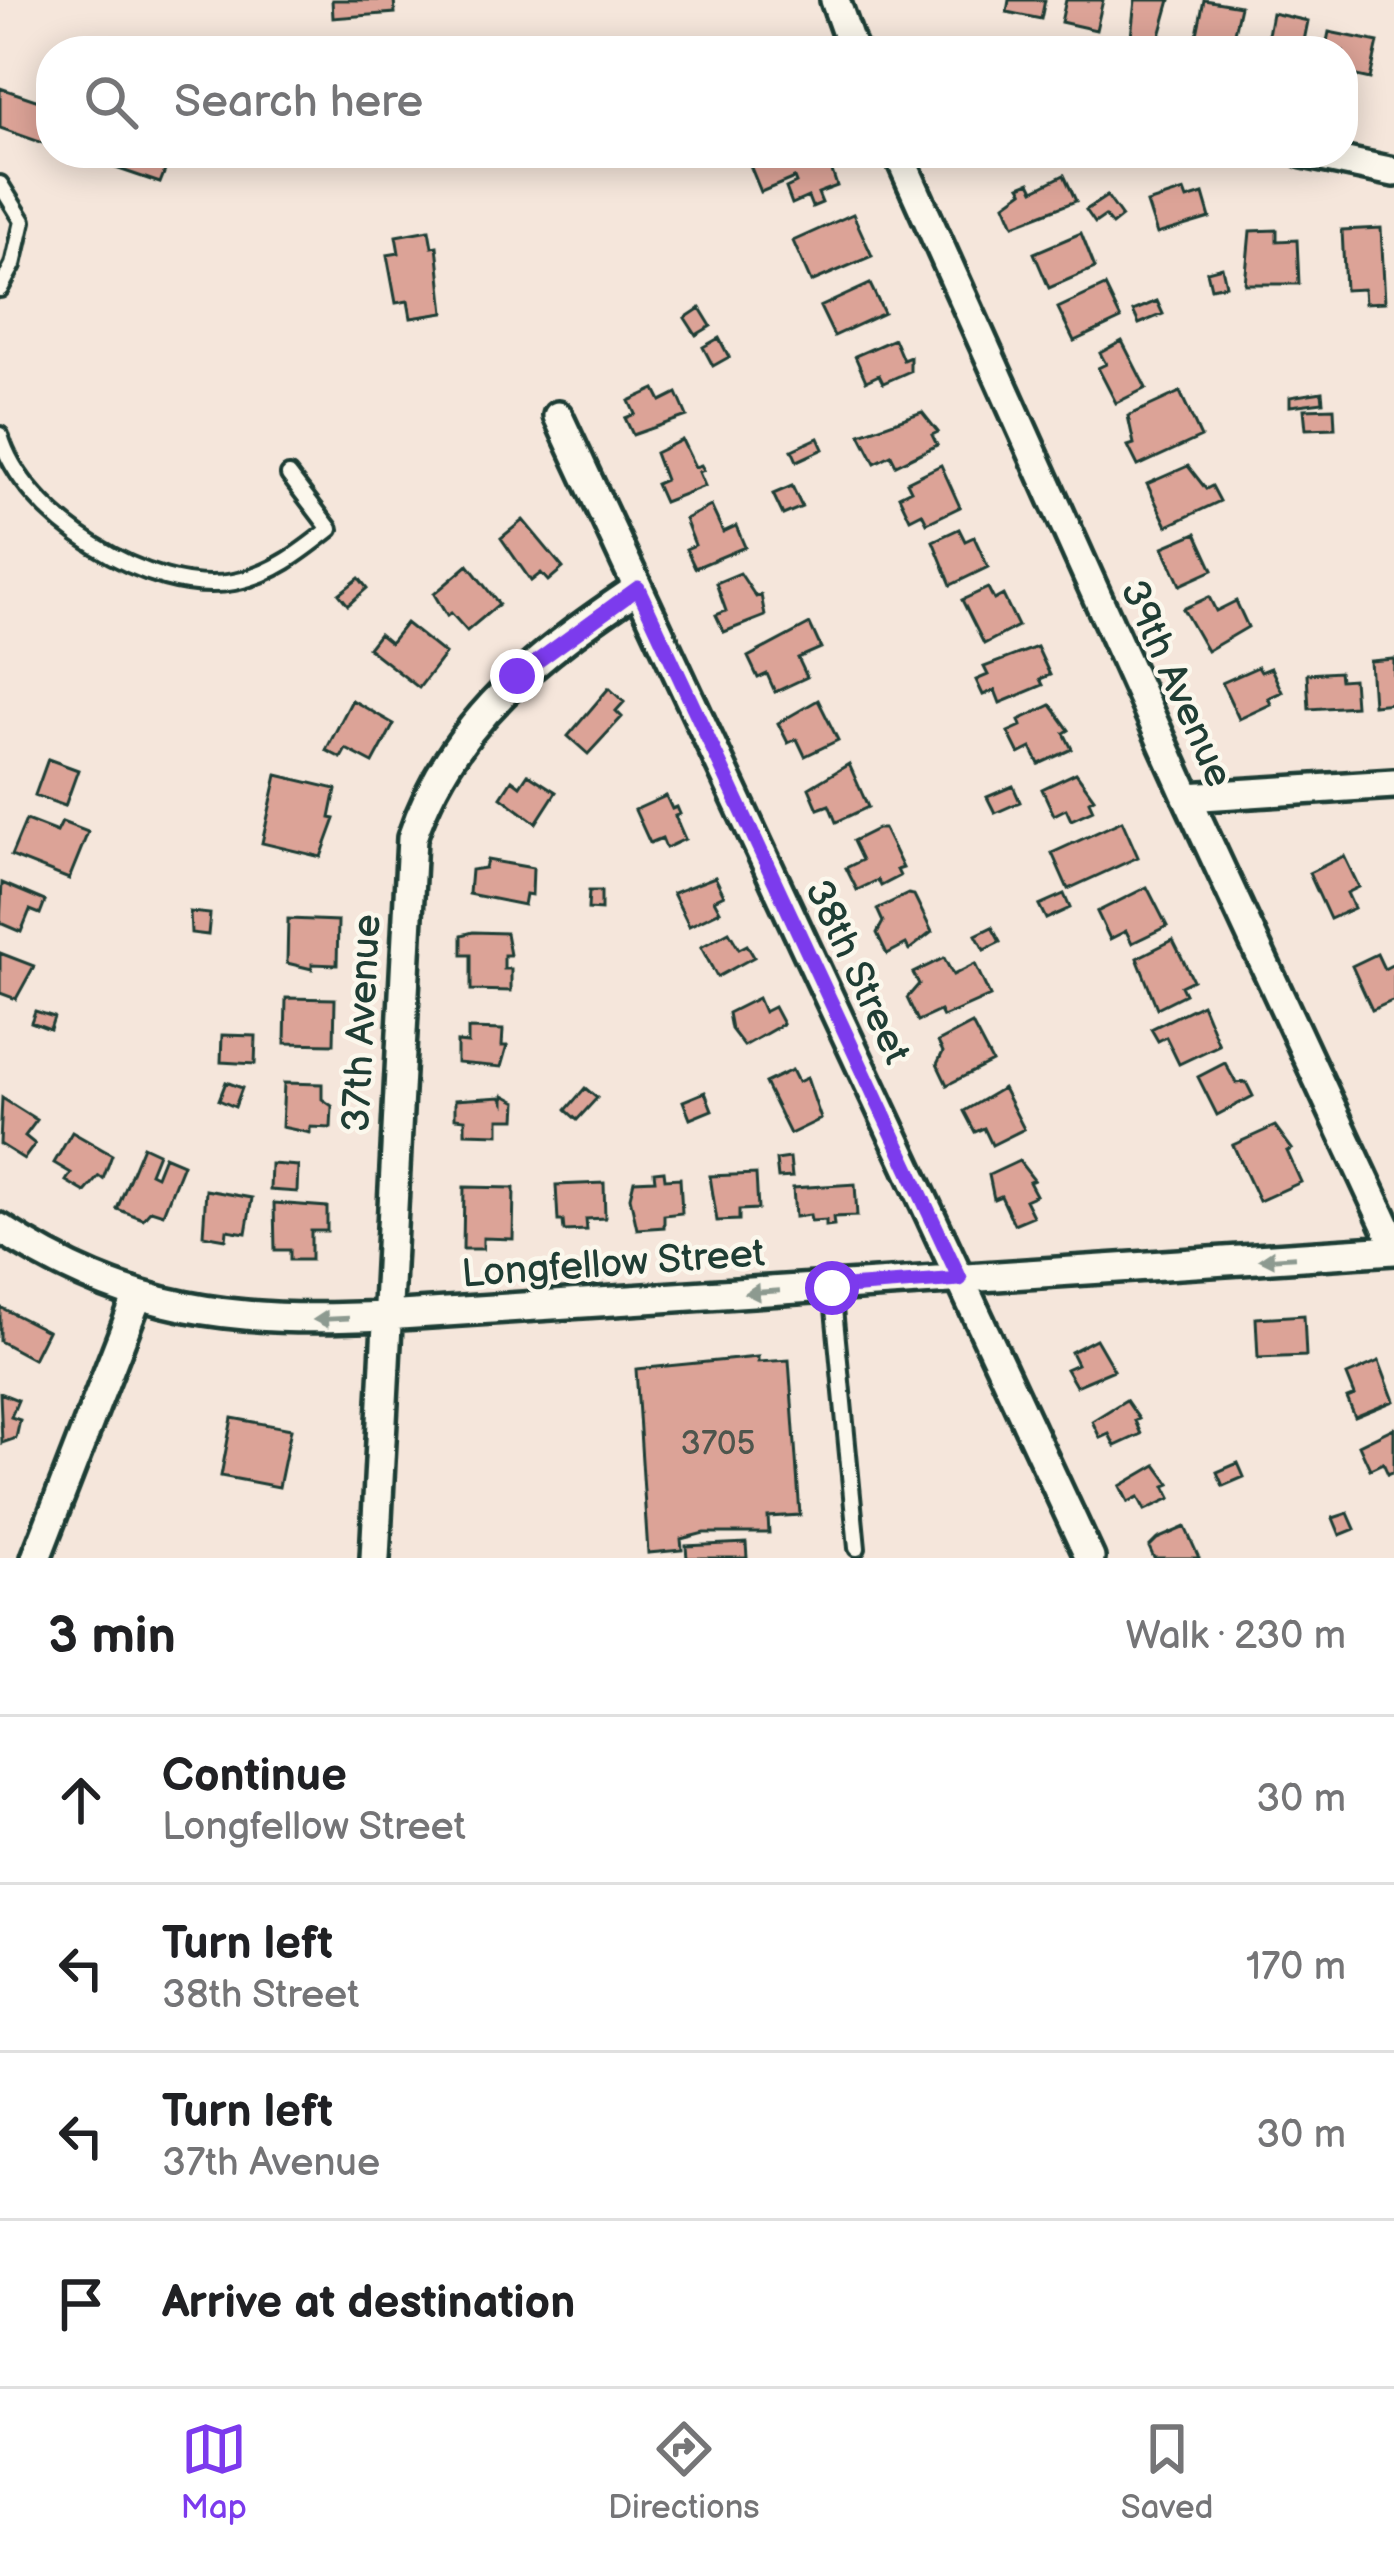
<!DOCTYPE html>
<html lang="en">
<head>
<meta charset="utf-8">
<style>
  body { margin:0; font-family:"Balsamiq Sans",sans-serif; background:#f6f6f6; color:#202124 }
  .stop { position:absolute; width:36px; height:36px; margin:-27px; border:9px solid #7c3aed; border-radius:50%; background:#fff }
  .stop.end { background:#7c3aed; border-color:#fff; box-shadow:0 3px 12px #0008 }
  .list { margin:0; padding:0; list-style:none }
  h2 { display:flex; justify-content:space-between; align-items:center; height:156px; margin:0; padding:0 48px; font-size:51px }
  h2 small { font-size:39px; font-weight:400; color:#757577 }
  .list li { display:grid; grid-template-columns:78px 1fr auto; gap:36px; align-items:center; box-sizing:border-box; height:168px; padding:0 48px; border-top:3px solid #e0e0e0 }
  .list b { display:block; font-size:45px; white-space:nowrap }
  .list p { margin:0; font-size:39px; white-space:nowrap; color:#757577 }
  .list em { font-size:39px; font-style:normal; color:#757577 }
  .icon { flex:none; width:66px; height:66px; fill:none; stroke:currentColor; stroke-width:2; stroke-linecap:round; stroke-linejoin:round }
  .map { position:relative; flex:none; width:1394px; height:1558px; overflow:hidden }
  .search { position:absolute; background:#fff; box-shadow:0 6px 30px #0003; left:36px; right:36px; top:36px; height:132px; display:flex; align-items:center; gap:30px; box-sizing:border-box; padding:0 42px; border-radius:48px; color:#757577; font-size:45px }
  .sheet { height:828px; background:#fff }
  nav { display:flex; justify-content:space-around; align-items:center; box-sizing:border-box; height:168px; border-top:3px solid #e0e0e0; background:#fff; font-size:33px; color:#757577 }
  nav a { display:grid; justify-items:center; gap:6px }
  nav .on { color:#7c3aed }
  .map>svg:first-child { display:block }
</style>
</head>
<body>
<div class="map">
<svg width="1394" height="1558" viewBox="0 0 1394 1558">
  <rect width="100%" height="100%" fill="#f5e6db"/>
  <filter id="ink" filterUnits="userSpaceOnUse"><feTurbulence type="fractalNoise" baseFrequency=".00833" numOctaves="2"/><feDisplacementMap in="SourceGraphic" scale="24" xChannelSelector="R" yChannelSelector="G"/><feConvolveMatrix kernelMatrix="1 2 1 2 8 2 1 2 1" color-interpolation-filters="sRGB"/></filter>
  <g filter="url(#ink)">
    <path fill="#dca397" stroke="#1f3d34" stroke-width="3" d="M332,0H394L395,13L333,18Z
      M1009,0H1045L1041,19L1007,12Z
      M1066,0H1103L1096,30L1061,22Z
      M1135,0H1170L1158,43L1131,37Z
      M1204,0L1240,6L1230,51L1194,49Z
      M1272,13L1308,21L1302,51H1265Z
      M1329,32L1378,42L1370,79L1343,73V51H1325Z
      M0,88L51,105V146L0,128Z
      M72,153H156L170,158L160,183Z
      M745,153H826L837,186L818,193L822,203L812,207L808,197L792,204L786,188L796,183L794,178L761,192Z
      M1064,175L1076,201L1014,225L1005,204L1023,191L1020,186L1030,182L1034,190Z
      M1184,191L1187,199L1203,194L1210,218L1157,234L1147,203Z
      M1107,196L1122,217L1112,225L1105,216L1095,223L1086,210Z
      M853,214L872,256L811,282L793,241Z
      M1381,228L1385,302L1365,303L1364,289L1345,290L1342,230Z
      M429,230L432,247L437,246L444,313L411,318L408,301L396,303L387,255L399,253L396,236Z
      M1277,230V241L1297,240L1299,284H1245L1250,231Z
      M1081,233L1095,268L1049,288L1034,253Z
      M1222,267L1226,285L1211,288L1207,271Z
      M870,284L884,313L834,336L820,307Z
      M1105,286L1121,319L1074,341L1058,308Z
      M1157,301L1163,314L1139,324L1133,311Z
      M700,308L711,326L696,335L685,318Z
      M719,338L729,357L713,366L703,347Z
      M894,339L903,360L910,357V371L883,383L879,375L866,381L855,356Z
      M1122,341L1146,388L1116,403L1098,368L1106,364L1100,353Z
      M655,389L661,401L677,393L687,416L633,435L625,418L635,414L629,401Z
      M1180,392L1201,437L1138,466L1128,446L1134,444L1128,416Z
      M1322,392L1323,402L1290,406V397Z
      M1334,408L1335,428L1306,429L1304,409Z
      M922,412L938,432L932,435L937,445L896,465L891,455L875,463L860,434Z
      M818,438L823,449L797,461L792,450Z
      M682,440L695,467L701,465L704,470L699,472L705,486L664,502L656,484L665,480L655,453Z
      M941,465L960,507L927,523L922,513L910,519L899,496L911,490L907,482Z
      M1188,466L1206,489L1212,486L1220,501L1167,526L1147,484Z
      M792,486L802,507L783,515L773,494Z
      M711,506L723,532L736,526L745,547L695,568L686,549L695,545L685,519Z
      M523,520L563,568L548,581L541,573L531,581L501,538Z
      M959,529L965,541L974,537L988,567L951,585L933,541Z
      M1196,533L1213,570L1180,585L1163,547Z
      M468,565L499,604L467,631L451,613L447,616L434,594Z
      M740,573L756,597L761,595L765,616L724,632L716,615L726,611L716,583Z
      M359,578L367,588L348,605L339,594Z
      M988,588L994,600L1003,595L1018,626L984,644L962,600Z
      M1209,597L1216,611L1236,601L1248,627L1207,651L1183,609Z
      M406,623L445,654L419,688L368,648L379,634L390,643Z
      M810,624L821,648L798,658L807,677L775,692L767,674L758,678L748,657Z
      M1037,647L1050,675L1040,679L1043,685L1000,703L995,690L983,695L976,680L988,675L984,667Z
      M1394,659L1393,703L1373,705L1370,661Z
      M1258,667L1261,672L1271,668L1282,692L1268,698L1271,704L1239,719L1222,683Z
      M1339,672L1340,680L1353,679L1355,706L1309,709L1307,674Z
      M609,688L624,702L616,711L622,717L588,754L568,736Z
      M352,700L394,724L373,763L346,749L341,758L326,750Z
      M818,700L838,740L805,756L797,739L788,743L778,723Z
      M1051,705L1069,730L1064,733L1072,749L1039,764L1031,748L1019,754L1008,732L1021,726L1019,720Z
      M48,759L78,770L65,806L35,795Z
      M849,764L868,807L836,822L829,805L818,809L809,788Z
      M1076,773L1094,798L1089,801L1093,810L1071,820L1066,809L1054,815L1042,789Z
      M528,774L556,792L536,823L501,797L512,780L520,786Z
      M277,775L336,789L330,818L335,819L321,857L262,843Z
      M1013,786L1020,802L995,813L987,797Z
      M666,796L672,809L677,807L680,814L675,816L685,839L666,848L662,838L650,843L635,810Z
      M26,820L57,832L62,822L88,832L69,879L11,856Z
      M1122,821L1138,857L1068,889L1052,853Z
      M877,829H884L903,868L897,870L900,876L881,886L878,880L857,890L846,868L862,860L853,841Z
      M1344,856L1359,887L1347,893L1354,908L1330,919L1309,873Z
      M487,860L533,868L532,895L526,894L524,905L469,894L471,870L485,868Z
      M715,877L724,895L714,900L720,911L689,926L673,893Z
      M2,883L45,901L40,914L30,910L21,932L0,923Z
      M1147,887L1167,926L1132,943L1126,931L1110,939L1097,912Z
      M589,891H601V910L588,909Z
      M908,894L914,895L932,932L909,950L906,944L887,954L877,933L883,922L877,909Z
      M1064,894L1070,908L1046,919L1039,905Z
      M190,912L210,914L208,935L191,933Z
      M288,919L338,921L337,965L312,964V969L287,963Z
      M992,927L1000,942L984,950L976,935Z
      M473,932L506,933L510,955H504V969H511V991L471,990V955H462V935Z
      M729,932L739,949L747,945L754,957L717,977L701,947Z
      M1173,940L1193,980L1181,986L1185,994L1157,1008L1137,958Z
      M0,953L34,966L16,999L0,993Z
      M1377,954L1384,969L1394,964V1000L1372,1010L1352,966Z
      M944,958L953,975L975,964L990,996L943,1017L940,1011L918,1021L907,998L919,984L913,973Z
      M286,998L335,999L334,1044L285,1043Z
      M758,998L764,1012L774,1007L783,1024L744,1046L731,1029L728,1013Z
      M1202,1004L1219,1045L1179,1064L1166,1037L1158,1041L1151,1029Z
      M35,1011L54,1017L50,1029L31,1022Z
      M972,1024L992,1062L947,1085L937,1064L943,1052L938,1042Z
      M468,1029L503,1030L502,1046H507L501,1067L457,1063V1042L468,1043Z
      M222,1035L256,1036L255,1064L221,1062Z
      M1225,1063L1236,1083L1246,1082L1253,1096L1217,1115L1198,1077Z
      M792,1070L798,1082L807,1078L821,1119L790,1134L765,1083Z
      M226,1082L242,1088L235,1107L219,1100Z
      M284,1083L322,1084V1099L332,1106L331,1128L310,1127V1133L282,1127Z
      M585,1088L597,1098L577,1120L566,1110Z
      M1003,1088L1024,1129L992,1145L984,1128L975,1132L964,1111Z
      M705,1092L712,1110L690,1119L683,1101Z
      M504,1095L517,1102L516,1119H499V1134L465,1133V1119L455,1118V1100L501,1097L504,1102Z
      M2,1098L37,1120L25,1136L35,1144L24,1159L0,1144Z
      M1275,1126L1292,1149L1287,1151L1301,1182L1259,1201L1233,1145Z
      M72,1132L112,1155L103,1179L99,1176L85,1192L66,1181L71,1173L54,1163Z
      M143,1146L158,1153L150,1173L156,1176L164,1156L183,1164L163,1214L151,1210L143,1219L117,1209Z
      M790,1158L792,1177L778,1178L776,1160Z
      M1019,1161L1034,1180L1029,1182L1036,1195L1025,1200L1033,1216L1014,1224L1001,1196L994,1199L989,1175Z
      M271,1164L298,1166L297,1192L270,1190Z
      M664,1171L665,1179L680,1178L682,1213L664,1215V1227L637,1229L630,1197L634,1181L655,1180L654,1172Z
      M756,1174L758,1209L739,1210V1220L717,1221L710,1176Z
      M604,1183L605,1218L586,1219L587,1230L564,1231L563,1221H558L556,1185Z
      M855,1184L857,1216L833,1217L834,1225L826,1226V1220L811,1221L810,1215L795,1217L793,1188Z
      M464,1187L514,1188L513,1239L483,1238V1249H463Z
      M206,1190L252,1198L246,1233L227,1230L226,1239L203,1235Z
      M274,1203L327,1207V1231H311V1260H290V1250H275Z
      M0,1307L47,1331L33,1359L0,1341Z
      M1304,1315L1306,1356L1258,1358L1256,1318Z
      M1096,1339L1114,1370L1076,1386L1066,1369L1077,1364L1071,1352Z
      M758,1357V1362L789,1360L800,1515L768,1517L769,1533H704L681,1539L682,1550L648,1553L636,1369Z
      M1379,1361L1394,1401L1355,1417L1347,1398L1355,1395L1347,1375Z
      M0,1393L18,1400L11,1417L20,1420L16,1438L2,1443Z
      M1126,1400L1139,1419L1135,1421L1141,1434L1115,1446L1109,1434L1100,1438L1092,1421Z
      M232,1418L291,1429L279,1487L221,1476Z
      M1394,1428V1471L1388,1474L1383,1463L1370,1469L1359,1445Z
      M1238,1463L1244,1477L1223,1486L1217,1472Z
      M1156,1465L1170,1484L1165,1486L1171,1498L1145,1510L1138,1497L1128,1502L1120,1486Z
      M1348,1513L1355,1529L1340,1535L1333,1518Z
      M1185,1527L1199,1558H1154L1149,1547L1157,1539Z
      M746,1543L747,1558H687L686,1546Z"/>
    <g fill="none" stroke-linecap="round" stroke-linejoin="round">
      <g stroke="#1f3d34" stroke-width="22">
        <path id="service" d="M0,184L23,221L13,265L0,289
          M0,435C23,517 150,598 234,582C272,575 301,552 330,529L289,475
          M832,1288L857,1548"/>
      </g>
      <g stroke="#1f3d34" stroke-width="36">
        <path id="minor" d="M835,0L853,51
          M898,153L1187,797L1394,1243
          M1303,153L1394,172
          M558,416L1090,1558
          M1187,797L1394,784
          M0,1228C130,1313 234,1323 385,1316L1394,1250
          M36,1558L137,1298
          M375,1558L412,838C451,721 539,654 638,588"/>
      </g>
      <use href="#service" stroke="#fbf7ec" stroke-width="14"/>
      <use href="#minor" stroke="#fbf7ec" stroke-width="27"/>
    </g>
    <defs><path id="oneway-solid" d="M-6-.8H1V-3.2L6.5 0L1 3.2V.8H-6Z" transform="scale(3)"/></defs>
    <g fill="#8d9a90">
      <use href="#oneway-solid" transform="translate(1277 1258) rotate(176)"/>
      <use href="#oneway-solid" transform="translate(762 1292) rotate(176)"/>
      <use href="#oneway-solid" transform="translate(331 1319) rotate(177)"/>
    </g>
  </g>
  <g fill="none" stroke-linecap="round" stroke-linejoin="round" filter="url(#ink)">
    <path stroke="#7c3aed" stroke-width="15" d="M517,676L638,588L960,1279L832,1288"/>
  </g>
  <g text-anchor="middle" stroke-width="9" stroke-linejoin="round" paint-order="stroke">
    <g font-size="33" fill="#4e564d">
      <text x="718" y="1454">3705</text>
    </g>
    <g font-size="39" fill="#1f3d34" stroke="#fbf7ec">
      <text transform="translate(1178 683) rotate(66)" y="14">39th Avenue</text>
      <text transform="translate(859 971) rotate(65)" y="14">38th Street</text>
      <text transform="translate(360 1023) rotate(-87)" y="14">37th Avenue</text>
      <text transform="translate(613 1262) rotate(-4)" y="14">Longfellow Street</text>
    </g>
  </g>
</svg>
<div class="stop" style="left:832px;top:1288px"></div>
<div class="stop end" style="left:517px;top:676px"></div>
<div class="search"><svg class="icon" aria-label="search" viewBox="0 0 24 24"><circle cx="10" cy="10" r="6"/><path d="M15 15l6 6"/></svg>Search here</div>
</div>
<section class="sheet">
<h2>3 min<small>Walk · 230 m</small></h2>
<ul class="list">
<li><svg class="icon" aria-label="ahead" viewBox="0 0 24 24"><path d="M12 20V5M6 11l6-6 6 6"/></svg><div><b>Continue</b><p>Longfellow Street</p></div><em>30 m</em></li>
<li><svg class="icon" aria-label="left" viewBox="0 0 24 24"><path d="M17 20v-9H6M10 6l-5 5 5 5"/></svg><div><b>Turn left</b><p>38th Street</p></div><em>170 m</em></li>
<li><svg class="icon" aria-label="left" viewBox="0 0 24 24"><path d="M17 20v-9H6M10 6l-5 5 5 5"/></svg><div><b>Turn left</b><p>37th Avenue</p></div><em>30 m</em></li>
<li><svg class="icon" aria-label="arrive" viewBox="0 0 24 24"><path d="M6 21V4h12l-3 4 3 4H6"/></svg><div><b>Arrive at destination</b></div></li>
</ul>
</section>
<nav>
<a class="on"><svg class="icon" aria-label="map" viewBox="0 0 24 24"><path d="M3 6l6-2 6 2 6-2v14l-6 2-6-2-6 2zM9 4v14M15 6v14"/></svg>Map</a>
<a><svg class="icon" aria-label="directions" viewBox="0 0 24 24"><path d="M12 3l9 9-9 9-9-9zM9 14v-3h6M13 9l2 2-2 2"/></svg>Directions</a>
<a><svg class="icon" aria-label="saved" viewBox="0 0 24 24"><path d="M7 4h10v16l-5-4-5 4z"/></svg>Saved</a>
</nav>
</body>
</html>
